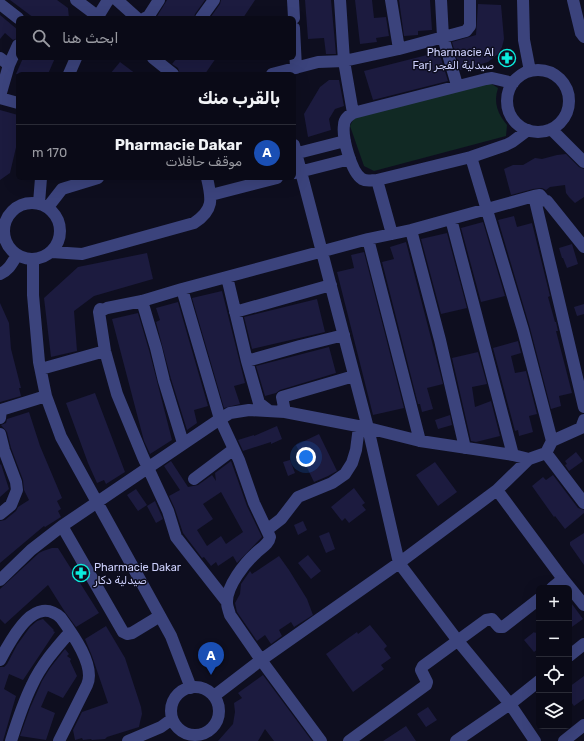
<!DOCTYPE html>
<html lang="ar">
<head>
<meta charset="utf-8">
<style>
  body { margin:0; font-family:Rubik,Vazirmatn,sans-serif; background:#181824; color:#f1f3f6; direction:rtl }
  .controls { position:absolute; right:12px; bottom:12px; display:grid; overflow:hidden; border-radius:6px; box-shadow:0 4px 16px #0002 }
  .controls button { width:36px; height:36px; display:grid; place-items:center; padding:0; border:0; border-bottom:1px solid #2a2b36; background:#0a0a17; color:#f1f3f6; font:20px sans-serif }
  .you { position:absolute; left:306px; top:457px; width:14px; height:14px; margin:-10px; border:3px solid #fff; border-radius:50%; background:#1a73e8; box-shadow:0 0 0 6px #1a73e833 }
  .badge { display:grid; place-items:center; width:26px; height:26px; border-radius:50%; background:#1a73e8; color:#fff; font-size:13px; font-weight:700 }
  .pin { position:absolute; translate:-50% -33px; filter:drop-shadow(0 1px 2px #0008) }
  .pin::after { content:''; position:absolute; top:21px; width:14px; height:12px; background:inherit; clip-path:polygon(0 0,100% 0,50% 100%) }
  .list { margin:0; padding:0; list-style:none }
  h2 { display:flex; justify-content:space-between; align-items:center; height:52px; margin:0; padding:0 16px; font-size:17px }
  h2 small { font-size:13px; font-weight:400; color:#999aa1 }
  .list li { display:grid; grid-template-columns:26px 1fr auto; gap:12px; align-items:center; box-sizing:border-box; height:56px; padding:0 16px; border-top:1px solid #2a2b36 }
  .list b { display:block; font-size:15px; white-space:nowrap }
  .list p { margin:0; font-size:13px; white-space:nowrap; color:#999aa1 }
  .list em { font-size:13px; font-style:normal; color:#999aa1 }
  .icon { flex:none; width:22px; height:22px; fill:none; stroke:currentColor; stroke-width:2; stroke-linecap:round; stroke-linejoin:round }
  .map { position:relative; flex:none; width:584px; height:741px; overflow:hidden; direction:ltr }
  .search { position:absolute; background:#0a0a17; box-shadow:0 4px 16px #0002; left:16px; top:16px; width:280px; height:44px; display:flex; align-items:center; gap:10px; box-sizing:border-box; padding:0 14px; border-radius:6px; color:#999aa1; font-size:15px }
  .panel { position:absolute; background:#0a0a17; box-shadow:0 4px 16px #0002; left:16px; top:72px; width:280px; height:108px; border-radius:6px; direction:rtl }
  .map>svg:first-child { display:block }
</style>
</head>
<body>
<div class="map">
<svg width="584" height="741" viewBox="0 0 584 741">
  <rect width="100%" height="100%" fill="#0e0e1f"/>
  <path fill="#112924" d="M490,83L498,88C493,103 498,114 507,125L506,136L374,171L364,166L350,126L354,118Z"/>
  <path fill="#1c1b3f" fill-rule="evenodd" d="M10,0H57L68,8L69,18H34Z
    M167,0H205L195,14L194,18H156Z
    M221,0H255L243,18H210L220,4Z
    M305,0H331L336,54H326L324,38L308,39Z
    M355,0H372L374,18L386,17L389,36L376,38L377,42L360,44Z
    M399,0H430L432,30L418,31V35L404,36Z
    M478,4L501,5L504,39L502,47L498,54L488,62L460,70L452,42L476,35Z
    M0,15L18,30V38L13,40L5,33L0,39Z
    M439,52L448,81L373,100L364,71Z
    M23,58H55L48,74H16Z
    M177,58H216L205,74H180L178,68L172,64Z
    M120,62L136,74H110Z
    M329,80H339L344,106L335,109L329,119L331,130L308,137L304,114L320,87Z
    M0,110L18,115V139L10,173L0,180Z
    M566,154L579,167L584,169V197L575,203L569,197L566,193L565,185L550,187L546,190L542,188L533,189L511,195L504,169L513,165H523L535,158L542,159L557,155Z
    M514,216L517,227L532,223L550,296L548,297L555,322H556L558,331H556L572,393L559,396L561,406L551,409L530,328L498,220Z
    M483,222L505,296L481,302L461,228Z
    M447,233L467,308L441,314L421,239Z
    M406,242L443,384L427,388L433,409L422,412L420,404H418L382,262L394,259L390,247Z
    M572,244L578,264L567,268L563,258H562L559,248Z
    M364,252L404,408L373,415L337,272L354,268L351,255Z
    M147,253L153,279L94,296L74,311L77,351L51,357L44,298L78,267Z
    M222,291L245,383L234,386L240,404L224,408L192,298Z
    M317,299L325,332L252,349L244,317Z
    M178,302L208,406L194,410L197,423L187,430L171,379L156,322L160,320L156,308Z
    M0,303L9,323L11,349L21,388H19L21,396L0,402Z
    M584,304V314L577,316L574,307Z
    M138,313L149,350L172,440L150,454L144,441L112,319Z
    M518,341L521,353L511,356L515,373L526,371L537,414L529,416L533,432L519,436L518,430L515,431L493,348Z
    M329,347L336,373L280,390L276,393L265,396L256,366Z
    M478,352L487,384L472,387L475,407L491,401L500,436L476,442L471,441L452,358Z
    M95,393L125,472L106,484L104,480L97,483L88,463L66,403Z
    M29,412L40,446L62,498L57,501L61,509L58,511L61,517L45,527L44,526L0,563V521L5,520L16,511L18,507L29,500L24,490L23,480L11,448L7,432L1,425L6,423L7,419Z
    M450,415L452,425L438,429L435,420Z
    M277,426L282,439L271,444V442L243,451L238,440L254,435V436Z
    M319,434L337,471L328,476L314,482L296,445Z
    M576,452L583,461L569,471L565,465L567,464L565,461Z
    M290,460L295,473L288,476L283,462Z
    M171,461L188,487L198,485L212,475L216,481L215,473L231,461L247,506L262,537L237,563L233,556L218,566L216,562L211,566L204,557L202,558L183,533L175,509L169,496L180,490L164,466ZM221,492L243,532L226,544L221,536L207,546L197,530L213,519L203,504Z
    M435,462L457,492L438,506L416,475Z
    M1,464L9,489L0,497V465Z
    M553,475L578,508L584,510V513L565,529L555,516L554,517L532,486L543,477L546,480Z
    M354,488L365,503L362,505L366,510L349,523L345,518L342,521L331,507Z
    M136,489L147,505L138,511L127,495Z
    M155,501L163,519L156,523L147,506Z
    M303,521L307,530L298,535L294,525Z
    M329,532L335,549L326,553L319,536Z
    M584,533V565L570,545V542Z
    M52,548H58L99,613L76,627L65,612L48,585L5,624L0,619V589L39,553L43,551Z
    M308,555L321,571L311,579L298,563Z
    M279,556L289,570L307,599L313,615L294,627L291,622L279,630L282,636L271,644L265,635L257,641L237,612L235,603L240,594L241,584L250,571L252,574Z
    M569,600L583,619L569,629Z
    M43,619L54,630L53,631L55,632L23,680L9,674L4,689L16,696L3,741H0V667H4L7,664L17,645L30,627L37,621Z
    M370,625L387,646L384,649L391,658L381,665L384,669L353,692L326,654L357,632L358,634Z
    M106,626L125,658L141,707L142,714L140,722L139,727L107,737L105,739L92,740L91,739L83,740L82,738L75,740L73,730L82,712L108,703L92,656L85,639Z
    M539,630V648L534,652L524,640L534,632L535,633Z
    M65,649L69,654L67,656L71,659L70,661L77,676L63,698L48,691L41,707L55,713L46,740L20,736L30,708L42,681L50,668Z
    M263,675L312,741H274L265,729L258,741H218L233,724L235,712L234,703L242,698L238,693Z
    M584,676V699L574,706L569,699V687Z
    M428,707L437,720L426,727L417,714Z
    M406,726L416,741H383Z"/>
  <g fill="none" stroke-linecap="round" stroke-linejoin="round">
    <path stroke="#3b437c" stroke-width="12" d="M76,0L100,18
      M117,0L137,18
      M293,0L294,18
      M340,0L344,61L353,113
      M391,0L399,49
      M441,0L443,37L457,85
      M523,0L524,40L530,71
      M573,0L581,33L584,37
      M0,4L18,18
      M97,18L108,0
      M145,18L148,17L159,0
      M201,18L214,0
      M294,28L296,68
      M0,58L9,65L0,96
      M153,58L173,74
      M9,65L18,45
      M507 101a31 31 0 1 1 62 0a31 31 0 1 1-62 0Z
      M69,74L76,58
      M272,74L318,62L344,61L399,49L466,31L470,26V0
      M513,83L492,78L486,79L353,113C348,116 344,119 344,125C342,137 351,172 362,179C367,182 372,180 377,180L471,157L506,145L512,142L528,130
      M0,98L18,103
      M551,129L584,162
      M294,145L368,428L399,563L458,641L510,704L535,741
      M294,154L345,141
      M471,157L523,330L552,441
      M295,173L350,159
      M377,180L392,234
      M211,195L277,178
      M534,196L584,407
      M4 231a28 28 0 1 1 56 0a28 28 0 1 1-56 0Z
      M39,203L41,178
      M48,207L62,189L98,178
      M451,219L513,455
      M411,230L440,340L465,448
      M368,239L420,441
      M52,252L82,254L194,223C214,210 212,199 207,178
      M33,260V295L39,362L46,396L61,437L160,616L171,636L191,688
      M0,274C9,270 12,263 17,255
      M227,277L247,361L259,403L268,410
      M182,289L220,419L239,460L254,503L270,537C269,544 261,548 256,553C245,563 226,586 227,603C227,607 229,611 230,615L261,660L321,741
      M142,301L156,348L164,381L183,443
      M235,312L331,285
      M247,361L300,346L344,335
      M41,369L105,351
      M285,412L282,397L354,376
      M0,418L1,410L46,396
      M0,434L4,450L16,482L17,490L11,505L0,514
      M546,453L584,503
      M194,479L234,449
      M497,490L563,579L584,605
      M62,526L123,632L127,634L132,633L160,616
      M268,529L281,519L298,497L332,483L345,474L352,463L356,450L359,427
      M0,580L31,550L62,526L220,419L230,413L249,410L285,412L368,428L420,441L513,455L529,459
      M552,588L563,579
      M227,602L176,537L168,511L143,457L117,394L105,351L99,312L100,309L103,310L107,308L142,301L182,289L368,239L411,230L534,196L540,195L545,201H547L584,247
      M569,656L584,644
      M0,660C11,640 34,593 61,618C72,633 96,666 87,685L59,741
      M171 711a24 24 0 1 1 48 0a24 24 0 1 1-48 0Z
      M214,696L261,660L399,563L497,490L529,459L546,453L552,441L581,428L584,420
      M11,741C17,722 23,703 32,685C41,665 56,648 70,632
      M128,741L161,727L172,719
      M349,741L426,685L427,682L421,670L423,666L486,620L492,619L499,627H503L539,599
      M456,741L510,704L539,681
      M564,741L584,725"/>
  </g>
  <defs>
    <g id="pharmacy-ring" transform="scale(0.9)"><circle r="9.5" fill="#0e0e1f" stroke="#0becdd" stroke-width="1.5"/><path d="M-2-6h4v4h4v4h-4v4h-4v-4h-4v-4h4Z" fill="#0becdd"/></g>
  </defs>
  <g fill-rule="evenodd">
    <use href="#pharmacy-ring" x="507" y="58"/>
    <use href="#pharmacy-ring" x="81" y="573"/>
  </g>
  <g text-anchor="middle" stroke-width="3" stroke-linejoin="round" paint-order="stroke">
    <g font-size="11" fill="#ced1fd" stroke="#0e0e1f" text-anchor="end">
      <text x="494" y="56">Pharmacie Al<tspan x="494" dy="13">Farj صيدلية الفجر</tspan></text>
      <text x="94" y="571" text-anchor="start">Pharmacie Dakar<tspan x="94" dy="13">صيدلية دكار</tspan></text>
    </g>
  </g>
</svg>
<div class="controls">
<button>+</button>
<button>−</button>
<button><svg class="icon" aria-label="locate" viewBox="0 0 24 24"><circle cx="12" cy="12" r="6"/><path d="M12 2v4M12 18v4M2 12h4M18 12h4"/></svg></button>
<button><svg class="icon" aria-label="layers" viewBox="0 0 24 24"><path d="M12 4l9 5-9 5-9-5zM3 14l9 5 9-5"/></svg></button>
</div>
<div class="you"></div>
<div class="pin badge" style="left:211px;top:675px;background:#1a4fb4">A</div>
<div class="search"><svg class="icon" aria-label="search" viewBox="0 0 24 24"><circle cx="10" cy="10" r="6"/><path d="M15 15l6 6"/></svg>ابحث هنا</div>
<section class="panel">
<h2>بالقرب منك<small></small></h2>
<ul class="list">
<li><span class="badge" style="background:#1a4fb4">A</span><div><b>Pharmacie Dakar</b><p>موقف حافلات</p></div><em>170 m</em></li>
</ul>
</section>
</div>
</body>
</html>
